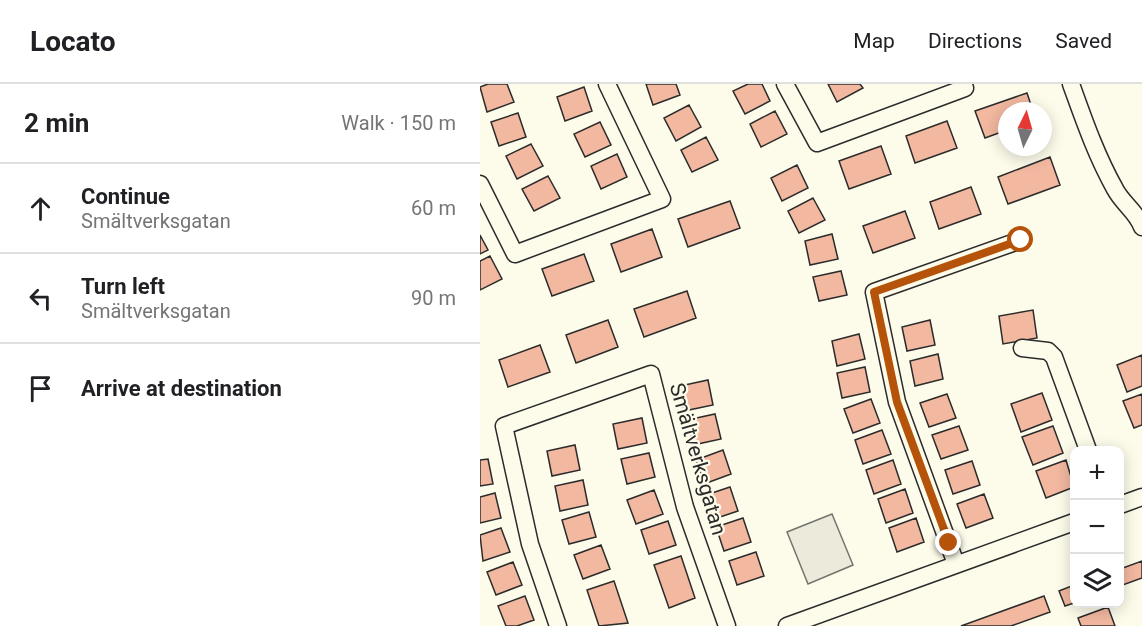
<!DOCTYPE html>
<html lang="en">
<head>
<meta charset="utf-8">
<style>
  body { margin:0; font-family:Roboto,sans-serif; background:#f2f2f2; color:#202124 }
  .controls { position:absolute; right:18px; bottom:18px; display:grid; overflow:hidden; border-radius:12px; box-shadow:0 3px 15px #0003 }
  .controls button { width:54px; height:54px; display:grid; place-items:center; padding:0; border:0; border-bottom:2px solid #e0e0e0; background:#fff; color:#202124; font:30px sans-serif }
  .compass { position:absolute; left:518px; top:18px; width:54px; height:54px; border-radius:50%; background:#fff; box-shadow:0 3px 15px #0003; rotate:5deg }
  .stop { position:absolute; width:18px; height:18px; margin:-14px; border:4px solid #b45309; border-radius:50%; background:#fff }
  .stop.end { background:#b45309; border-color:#fff; box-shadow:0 2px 6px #0008 }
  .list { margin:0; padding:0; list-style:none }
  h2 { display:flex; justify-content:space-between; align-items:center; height:78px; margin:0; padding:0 24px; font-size:26px }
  h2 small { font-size:20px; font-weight:400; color:#757577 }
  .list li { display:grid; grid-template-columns:39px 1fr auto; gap:18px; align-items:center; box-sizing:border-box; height:90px; padding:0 24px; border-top:2px solid #e0e0e0 }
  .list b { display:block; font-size:22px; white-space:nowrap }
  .list p { margin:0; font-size:20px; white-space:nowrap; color:#757577 }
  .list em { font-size:20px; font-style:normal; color:#757577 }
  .icon { flex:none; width:33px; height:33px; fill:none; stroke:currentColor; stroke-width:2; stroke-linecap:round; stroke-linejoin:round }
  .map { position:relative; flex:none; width:662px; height:542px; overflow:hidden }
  header { display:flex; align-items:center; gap:36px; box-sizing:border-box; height:84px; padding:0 30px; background:#fff; border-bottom:2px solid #e0e0e0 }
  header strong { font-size:28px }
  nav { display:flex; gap:33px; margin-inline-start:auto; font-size:21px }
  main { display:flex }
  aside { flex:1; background:#fff }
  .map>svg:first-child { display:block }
</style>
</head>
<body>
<header>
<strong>Locato</strong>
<nav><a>Map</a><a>Directions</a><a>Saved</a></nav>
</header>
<main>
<aside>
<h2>2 min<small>Walk · 150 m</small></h2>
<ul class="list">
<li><svg class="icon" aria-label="ahead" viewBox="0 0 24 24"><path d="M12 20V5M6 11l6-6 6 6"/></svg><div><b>Continue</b><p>Smältverksgatan</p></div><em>60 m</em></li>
<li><svg class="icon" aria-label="left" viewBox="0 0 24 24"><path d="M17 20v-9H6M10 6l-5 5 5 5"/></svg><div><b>Turn left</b><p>Smältverksgatan</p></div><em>90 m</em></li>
<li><svg class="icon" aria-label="arrive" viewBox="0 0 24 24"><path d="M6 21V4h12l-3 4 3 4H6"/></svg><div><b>Arrive at destination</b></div></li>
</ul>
</aside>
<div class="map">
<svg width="662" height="542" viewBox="0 0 662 542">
  <rect width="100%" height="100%" fill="#fdfbea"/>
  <path fill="#eceadb" stroke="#74746e" stroke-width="1.5" d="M352,430L373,481L328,500L307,448Z"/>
  <path fill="#f2b8a0" stroke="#2b2b2b" stroke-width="1.5" d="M8,0H27L34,18L7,28L0,3Z
    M166,0H196L200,11L173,21Z
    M268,0H282L290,17L265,30L253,7Z
    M348,0H380L383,4L357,18Z
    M104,3L112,27L85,37L77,13Z
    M547,9L553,27H527V46L505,54L495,27Z
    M209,21L221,43L196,57L184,34Z
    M295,27L307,50L281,63L270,40Z
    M38,29L46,53L19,62L11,38Z
    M467,37L477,64L435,79L426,52Z
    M120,38L131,61L105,73L94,50Z
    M226,53L238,76L212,88L201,66Z
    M51,60L63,82L37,95L26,72Z
    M401,62L411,90L369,105L359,77Z
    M137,70L147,93L121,105L111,82Z
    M570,73L580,101L528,120L518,93Z
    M317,81L328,104L302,117L291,94Z
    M68,92L80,114L54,127L42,105Z
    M491,103L501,130L459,145L450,118Z
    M333,114L345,136L319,149L308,127Z
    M250,117L260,144L208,163L198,135Z
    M425,127L435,154L393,169L383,142Z
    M172,145L182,173L141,188L131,160Z
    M352,150L358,175L330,181L325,157Z
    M0,151L8,166L0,170Z
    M104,170L114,197L72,212L62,185Z
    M10,172L22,195L0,206V177Z
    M361,187L367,211L339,217L333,193Z
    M207,207L216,234L164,253L154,225Z
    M553,226L557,254L523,260L519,232Z
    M128,236L138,263L96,279L86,251Z
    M450,236L455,261L427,267L422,243Z
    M379,250L385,275L357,282L352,257Z
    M60,261L70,288L28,303L19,276Z
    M458,270L463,295L435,302L430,277Z
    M662,271V302L647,308L637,281Z
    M385,283L390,308L362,314L357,289Z
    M228,296L233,321L204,327L200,302Z
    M562,309L572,336L541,348L531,320Z
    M467,310L476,334L449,343L440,319Z
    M662,310V341L654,344L643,317Z
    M391,315L400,339L373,349L364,325Z
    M235,330L241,355L213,361L207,336Z
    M162,334L167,359L138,365L133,340Z
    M479,342L488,366L461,375L452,351Z
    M573,342L583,369L553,381L542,353Z
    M402,346L411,370L383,380L375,356Z
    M95,361L100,386L72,392L67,367Z
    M243,366L251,390L224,400L216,376Z
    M169,369L175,393L147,400L141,375Z
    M8,375L13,400L0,402V376Z
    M413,376L421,400L394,410L386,386Z
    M586,376L594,403L566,414L556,387Z
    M492,377L500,401L473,410L465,386Z
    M103,396L108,421L80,427L75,402Z
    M250,403L258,427L231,436L223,412Z
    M425,405L433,429L406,439L398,415Z
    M174,406L183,430L156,440L147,416Z
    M15,409L21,434L0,439V413Z
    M504,410L513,434L486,444L477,420Z
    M109,428L116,453L89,460L82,436Z
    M263,434L271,458L244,467L236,443Z
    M436,434L444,458L417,468L409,444Z
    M188,437L196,461L169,470L161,446Z
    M21,444L30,468L3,477L0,451Z
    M121,461L130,485L103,495L94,471Z
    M276,468L284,492L257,501L249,477Z
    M201,472L215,514L189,524L174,481Z
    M662,477V494L640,502V485Z
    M33,478L42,501L16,511L7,488Z
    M134,497L148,539L119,542L107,506Z
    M594,501V519L585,522L579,507Z
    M45,512L54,536L37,542H26L18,522Z
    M564,512L570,528L531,542H481Z
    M628,523L635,542H601L598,534Z"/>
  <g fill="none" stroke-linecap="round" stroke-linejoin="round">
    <g stroke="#2b2b2b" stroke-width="19">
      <path id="minor" d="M305,0L337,59L485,4L483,0
        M591,0C604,36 616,71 635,105C642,119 657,128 662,143
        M0,100L35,170L182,115L127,0
        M542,264L568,267L574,273L608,366
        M640,421L662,413
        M476,480L417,318L394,208L541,156
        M78,542L50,460L24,342L171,290L205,423L247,542
        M307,542L594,438"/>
    </g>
    <use href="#minor" stroke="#fdfbea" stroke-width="16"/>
  </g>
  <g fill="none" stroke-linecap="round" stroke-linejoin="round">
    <path stroke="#b45309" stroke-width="8" d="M469,459L417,318L394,208L541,156"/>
  </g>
  <g text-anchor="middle" stroke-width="4.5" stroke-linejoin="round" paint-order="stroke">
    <g font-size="21" fill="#2b2b2b" stroke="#fdfbea">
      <text transform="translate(218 375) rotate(74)" y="7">Smältverksgatan</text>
    </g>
  </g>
</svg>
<div class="controls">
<button>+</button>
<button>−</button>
<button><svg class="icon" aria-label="layers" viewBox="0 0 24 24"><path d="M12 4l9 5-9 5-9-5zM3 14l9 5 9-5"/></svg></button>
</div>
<svg class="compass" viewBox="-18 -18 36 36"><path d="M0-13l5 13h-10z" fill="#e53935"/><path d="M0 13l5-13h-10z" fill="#757577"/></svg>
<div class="stop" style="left:541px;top:156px"></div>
<div class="stop end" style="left:469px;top:459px"></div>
</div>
</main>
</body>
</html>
